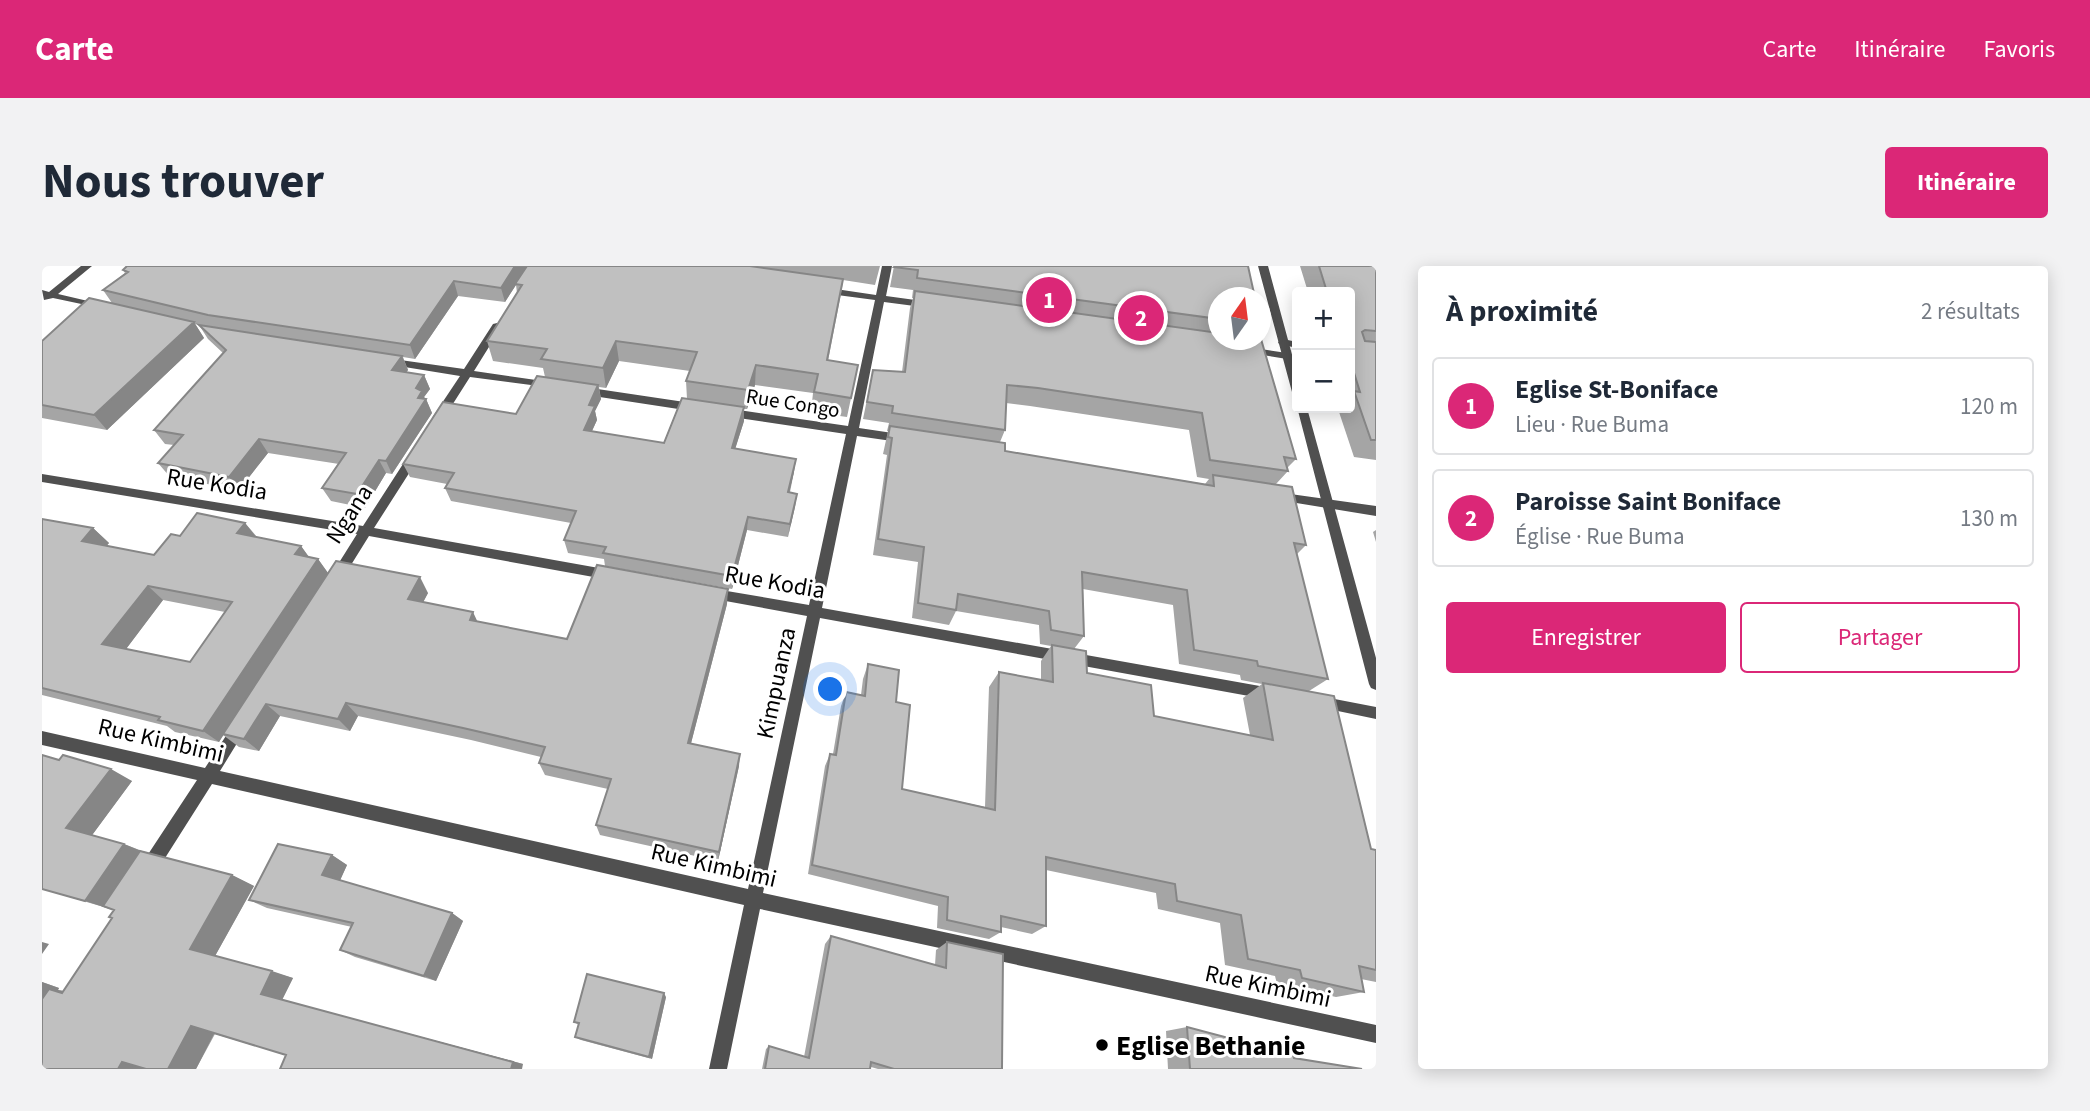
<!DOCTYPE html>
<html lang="fr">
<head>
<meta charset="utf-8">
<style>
  body { margin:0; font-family:"Source Sans 3",sans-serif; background:#f2f2f3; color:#1f2937 }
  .controls { position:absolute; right:21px; top:21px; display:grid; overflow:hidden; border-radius:7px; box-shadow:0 4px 18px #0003 }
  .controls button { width:63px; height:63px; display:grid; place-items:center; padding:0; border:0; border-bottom:2px solid #e0e1e3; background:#fff; color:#1f2937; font:35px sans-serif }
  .compass { position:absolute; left:1166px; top:21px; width:63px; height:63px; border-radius:50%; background:#fff; box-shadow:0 4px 18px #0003; rotate:14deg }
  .you { position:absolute; left:789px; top:424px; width:24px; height:24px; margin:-18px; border:5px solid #fff; border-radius:50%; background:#1a73e8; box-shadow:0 0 0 10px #1a73e833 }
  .badge { display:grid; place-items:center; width:46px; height:46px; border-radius:50%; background:#db2777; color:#fff; font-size:23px; font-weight:700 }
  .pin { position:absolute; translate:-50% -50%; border:4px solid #fff; box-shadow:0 2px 7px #0006 }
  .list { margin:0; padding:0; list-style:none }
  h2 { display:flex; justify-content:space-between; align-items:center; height:91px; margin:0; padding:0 28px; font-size:30px }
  h2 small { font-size:23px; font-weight:400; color:#747a83 }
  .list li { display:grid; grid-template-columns:46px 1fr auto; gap:21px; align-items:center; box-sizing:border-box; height:98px; margin:0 14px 14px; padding:0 14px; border:2px solid #e0e1e3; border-radius:7px }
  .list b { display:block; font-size:26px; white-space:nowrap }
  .list p { margin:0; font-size:23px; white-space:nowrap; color:#747a83 }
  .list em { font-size:23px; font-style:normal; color:#747a83 }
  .actions { display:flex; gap:14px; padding:21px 28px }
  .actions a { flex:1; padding:16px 0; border:2px solid #db2777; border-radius:7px; text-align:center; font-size:24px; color:#db2777 }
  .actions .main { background:#db2777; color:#fff }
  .map { position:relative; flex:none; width:1334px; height:803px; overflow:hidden; border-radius:7px }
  header { display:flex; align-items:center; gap:42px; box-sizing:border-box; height:98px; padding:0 35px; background:#db2777; color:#fff }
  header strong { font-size:33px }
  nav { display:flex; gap:38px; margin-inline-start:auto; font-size:24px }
  .intro { display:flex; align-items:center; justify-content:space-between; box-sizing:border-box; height:168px; padding:0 42px }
  h1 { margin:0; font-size:49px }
  .button { padding:18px 32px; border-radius:7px; background:#db2777; color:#fff; font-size:24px; font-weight:700 }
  main { display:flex; gap:42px; padding:0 42px }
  aside { flex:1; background:#fff; border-radius:7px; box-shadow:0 4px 18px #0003 }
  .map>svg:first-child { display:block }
</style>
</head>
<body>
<header>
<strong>Carte</strong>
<nav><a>Carte</a><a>Itinéraire</a><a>Favoris</a></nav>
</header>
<div class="intro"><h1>Nous trouver</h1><a class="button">Itinéraire</a></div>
<main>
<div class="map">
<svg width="1334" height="803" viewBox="0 0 1334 803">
  <rect width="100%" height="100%" fill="#fff"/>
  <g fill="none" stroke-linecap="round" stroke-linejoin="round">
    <path fill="#505050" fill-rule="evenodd" d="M39,0H50L16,28L63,39V43L11,32L2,34L0,24L7,26Z
      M840,0H850L844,30L888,36L893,39L888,42L842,36L817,162L864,169L870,173L864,177L815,170L780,342L1229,422L1234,424L1236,428L1234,432L1229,434L778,352L721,627L1334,759V777L718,643L685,803H667L702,639L170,518L111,611L105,613L99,611L97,605L99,599L155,514L0,479V465L163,502L193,456L198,454L203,456L205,461L178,505L706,623L765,350L667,332L660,327L667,322L767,339L804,168L683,150L677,146L683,142L806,160L833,34L780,27L775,24L780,21L834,29Z
      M455,57L460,60L432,105L508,116L513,120L512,122L428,111L400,155L396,156L390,152L418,110L344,98L339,95L344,92L422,103L451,58Z
      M1241,73L1255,76V82L1237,78L1236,76Z
      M1206,81L1245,87L1250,90L1245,93L1202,86L1201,84Z
      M542,121L656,138L661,142L656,146L538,128V122Z
      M374,183L380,187L332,262L568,304L574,309L573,313L568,314L327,270L299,315L294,316L288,311L315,268L0,216V208L321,260L370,184Z
      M1234,226L1334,240V250L1230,233L1228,230L1230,227Z
      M1277,430L1334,441V453L1272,440L1270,436L1272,432Z"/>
    <path fill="#505050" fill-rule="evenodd" d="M1216,0H1226L1255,107V130L1250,126Z
      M1255,141L1265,142L1334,392V424L1329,422L1327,418Z"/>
  </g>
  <path fill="#a5a5a5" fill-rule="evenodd" d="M85,0H484V1L485,0H838L833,19L801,14L800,22L786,95L816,99L805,151L769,146L771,127L713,119L705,143H702V155L693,183L752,206L748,226L755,228L746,271L705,264L690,323L563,300L562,293L526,287L522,274L529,257L409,235L403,222L405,218L368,211L361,198L474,148L503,111L501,102L451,95L445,75L475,27L474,19L463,36L416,30L373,93L361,91L366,104L364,106L382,109L388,123L382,131L384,133L390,147L350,208L344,207L323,242L289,235L280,222L297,198L226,187L197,224L128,211L116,197L132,179L123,178L112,164L181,87L166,73L157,59L153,58L162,72L65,164L0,152V75L70,37L61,24L83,7L81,4ZM577,95L648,105L644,115L645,133L622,177L550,165L555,154L553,145L559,133L557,121L564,122Z
    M852,0L1177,32V74L1254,193L1245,202L1246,205L1234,218L1264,279L1255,288L1286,413L1267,425L1329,583L1334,584V716L1319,713L1322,726L1294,731L1235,718L1233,710L1183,699L1178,657L1116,643L1114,627L1004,604V660L990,668L959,661V666L947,673L895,662L896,640L766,608L783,500L788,488H791L799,440L804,426L819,429L821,413L826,398L854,436L860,523L943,541L947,421L957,406L999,414V395L1009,380L998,378L997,359L914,345L907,359L870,352L876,296L831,289L845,189L841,188L846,165H845L847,157L821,153L831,104L860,106L868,42L871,32H870L871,24L848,21ZM964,137L988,140L1147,164L1155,211L1167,213L1163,218L963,185L958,176L963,164ZM1041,323L1131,339L1137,398L1198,409L1199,414L1220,418L1201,432L1208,469L1112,450L1045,407L1032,383L1042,370Z
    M1258,0H1334V194L1312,191L1296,143L1297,142H1308V26H1266Z
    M0,253L51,262L67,277L64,280L112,289L138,270L203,257L215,271L259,280L267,291L276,293L286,307L386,327L381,336L436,356L525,373L685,338L649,477L697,500L676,595L558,569L554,559L566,523L503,509L497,497L499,491L429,474L316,450L308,465L238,450L217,485L197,481L181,469L177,476L133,466L125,460L0,429ZM121,334L183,346L148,396L84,383Z
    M1334,264V276L1331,266Z
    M17,494L90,515L50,569L82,578L100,585L190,609L212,620L173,690L251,712L240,734L481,798L244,789L173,768L154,803H0V716L17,722L16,724L21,725L70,652L72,644L0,623Z
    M290,589L305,599L298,614L410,647L421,655L394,715L313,691L298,684L310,661L225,642L207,634Z
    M789,670L893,699L894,684L905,676L960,803H961H836L829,801L828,803H720L724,783L727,780L762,791L783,678Z
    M624,731L610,793L539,774L533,771L537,759L532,756Z
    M1145,761L1252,792L1320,803H1126L1124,765Z"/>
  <path fill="#868686" d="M473,0H484L485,2L463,36L459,22Z
    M412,15L416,30L373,93L368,79Z
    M152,56L162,72L65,164L52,149Z
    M574,75L577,95L564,122L561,102Z
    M360,90L366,104L356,118L350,104Z
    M714,99L713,119L705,143L706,124Z
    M382,109L388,123L382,131L384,135V133L390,147L350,208L344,195L376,132L374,122Z
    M556,119L559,133L553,145L555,154L544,178L542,164L547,139Z
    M702,141V155L689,196L690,182Z
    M217,173L226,187L197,224L187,211Z
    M754,193L752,206L744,240L746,226Z
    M337,194L344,207L323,242L315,228Z
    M755,228L753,241L746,271L748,258Z
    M706,251L705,264L690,323V310Z
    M203,257L215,272L195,267Z
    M51,262L67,277L56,290L40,275Z
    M259,280L269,294L253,288Z
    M276,293L286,307L177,476L161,465Z
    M378,311L386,327L375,348L366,333Z
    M106,320L121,334L78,391L60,378Z
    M686,323L685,338L646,489V477Z
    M431,346L438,361L428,354Z
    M304,437L316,450L308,465L296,453Z
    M224,438L238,450L217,485L202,473Z
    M698,488L697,500L676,595L677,586Z
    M69,503L90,515L48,572L24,562Z
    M82,578L104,587L68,643L43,635Z
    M290,589L305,599L296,619L280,609Z
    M190,609L212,620L173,690L148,683Z
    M410,647L421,655L394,715L382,710Z
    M0,676L7,678L0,688Z
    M230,705L251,712L240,734L481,798L480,803H469L219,728Z
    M0,716L17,722L16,724L39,728L0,748Z
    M622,727L624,731L610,793L607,791Z
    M149,760L174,764L154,803H126Z
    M80,796L107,803H76Z"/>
  <path fill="#c0c0c0" stroke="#868686" stroke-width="2" fill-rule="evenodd" d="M85,0H473L459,22L412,15L368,79L166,49L61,24L86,6L81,4Z
    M485,0H708L801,13L785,94L816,99L809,132L772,126L776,108L714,99L706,124L644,115L655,86L574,75L561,102L499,93L505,83L445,75L480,19L473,18Z
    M853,0H1206L1213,32H1177V53L875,12L876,4L852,1Z
    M1277,0H1334V65L1323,64L1320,66L1323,75L1334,76V174H1329L1312,125L1318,126L1308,94V26H1285Z
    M873,25L1177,67V74H1219V73L1254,193L1242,191L1246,205L1168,194L1160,147L996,122L965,119L963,164L850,147L851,140L825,136L831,104L863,106Z
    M47,32L152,56L52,149L0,139V75Z
    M157,59L360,90L350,104L382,109L374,122L380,125L376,132L384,133L344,195L337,194L315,228L280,222L304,187L217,173L187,211L116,197L141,169L112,164L184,84Z
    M495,110L556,119L547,139L553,140L542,164L622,177L640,132L702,141L690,182L754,193L746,226L755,228L748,258L706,251L690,310L561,287L564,281L522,274L534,245L403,222L412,207L361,198L401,136L474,148Z
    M848,160L963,177V185L1172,220L1171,209L1250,221L1264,279L1252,277L1286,413L1216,400L1215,395L1152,384L1145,324L1040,306L1042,370L1009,364L1007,345L916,328L914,344L876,337L882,281L836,273L850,172L846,171Z
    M155,247L203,257L195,267L259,280L253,288L276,293L161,465L116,454L118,451L0,422V253L51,262L40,275L112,289L129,268L138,270ZM106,320L190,336L148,396L60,378Z
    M294,295L378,311L366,333L431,346L428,354L525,373L555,299L686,323L646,477L698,488L677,586L554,559L569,513L497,497L503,481L421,462L304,437L296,453L224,438L202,473L181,468Z
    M1010,379L1044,385L1045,407L1109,419L1112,450L1231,474L1221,417L1292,430L1329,583L1334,584V704L1317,700L1322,726L1260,712L1258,704L1206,693L1199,649L1135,635L1133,618L1004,591V660L959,650V666L905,654L906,631L770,599L788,488L794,489L804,426L823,430L826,398L857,404L854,436L868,439L860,523L953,544L957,406L1011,416Z
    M0,489L17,494L21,489L69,503L24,562L82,578L43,635L0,623Z
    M236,578L290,589L280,609L410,647L382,710L298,684L311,657L207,634Z
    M98,585L190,609L148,683L230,705L219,728L471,796L469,803H238L244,789L149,760L126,803H104L80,796L76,803H0V733L7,723L20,727L70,652L67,651L72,644L61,640Z
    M789,670L904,702L905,676L961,688L960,803H961H852L829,796L828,803H723L727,780L767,792Z
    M545,708L622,727L607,791L533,771L537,757L532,756Z
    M1145,761L1251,789L1252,792L1320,803H1148Z"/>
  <circle fill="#000" stroke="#fff" stroke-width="2.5" cx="1060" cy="779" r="7"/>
  <g text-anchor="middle" stroke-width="6" stroke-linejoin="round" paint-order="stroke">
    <g font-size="21" fill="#000" stroke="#fff">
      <text transform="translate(751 137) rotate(9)" y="7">Rue Congo</text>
    </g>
    <g font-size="24" fill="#000" stroke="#fff">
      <text transform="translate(175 218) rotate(9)" y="8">Rue Kodia</text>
      <text transform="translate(307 248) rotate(-57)" y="8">Ngana</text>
      <text transform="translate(733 316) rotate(10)" y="8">Rue Kodia</text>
      <text transform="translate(734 417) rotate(-78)" y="8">Kimpuanza</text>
      <text transform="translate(119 474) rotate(13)" y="8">Rue Kimbimi</text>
      <text transform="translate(672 599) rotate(13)" y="8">Rue Kimbimi</text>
      <text transform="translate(1226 720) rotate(12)" y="8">Rue Kimbimi</text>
    </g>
    <g font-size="28" font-weight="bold" fill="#000" stroke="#fff" text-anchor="start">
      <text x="1074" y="789">Eglise Bethanie</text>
    </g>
  </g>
</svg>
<div class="controls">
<button>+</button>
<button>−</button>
</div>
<svg class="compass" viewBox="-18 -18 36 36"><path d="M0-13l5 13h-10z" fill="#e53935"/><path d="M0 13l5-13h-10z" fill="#747a83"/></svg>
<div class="you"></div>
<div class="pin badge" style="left:1007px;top:34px">1</div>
<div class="pin badge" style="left:1099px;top:52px">2</div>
</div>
<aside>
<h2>À proximité<small>2 résultats</small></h2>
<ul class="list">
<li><span class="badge">1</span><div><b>Eglise St-Boniface</b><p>Lieu · Rue Buma</p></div><em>120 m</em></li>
<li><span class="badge">2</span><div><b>Paroisse Saint Boniface</b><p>Église · Rue Buma</p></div><em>130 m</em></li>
</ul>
<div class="actions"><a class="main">Enregistrer</a><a>Partager</a></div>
</aside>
</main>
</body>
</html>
